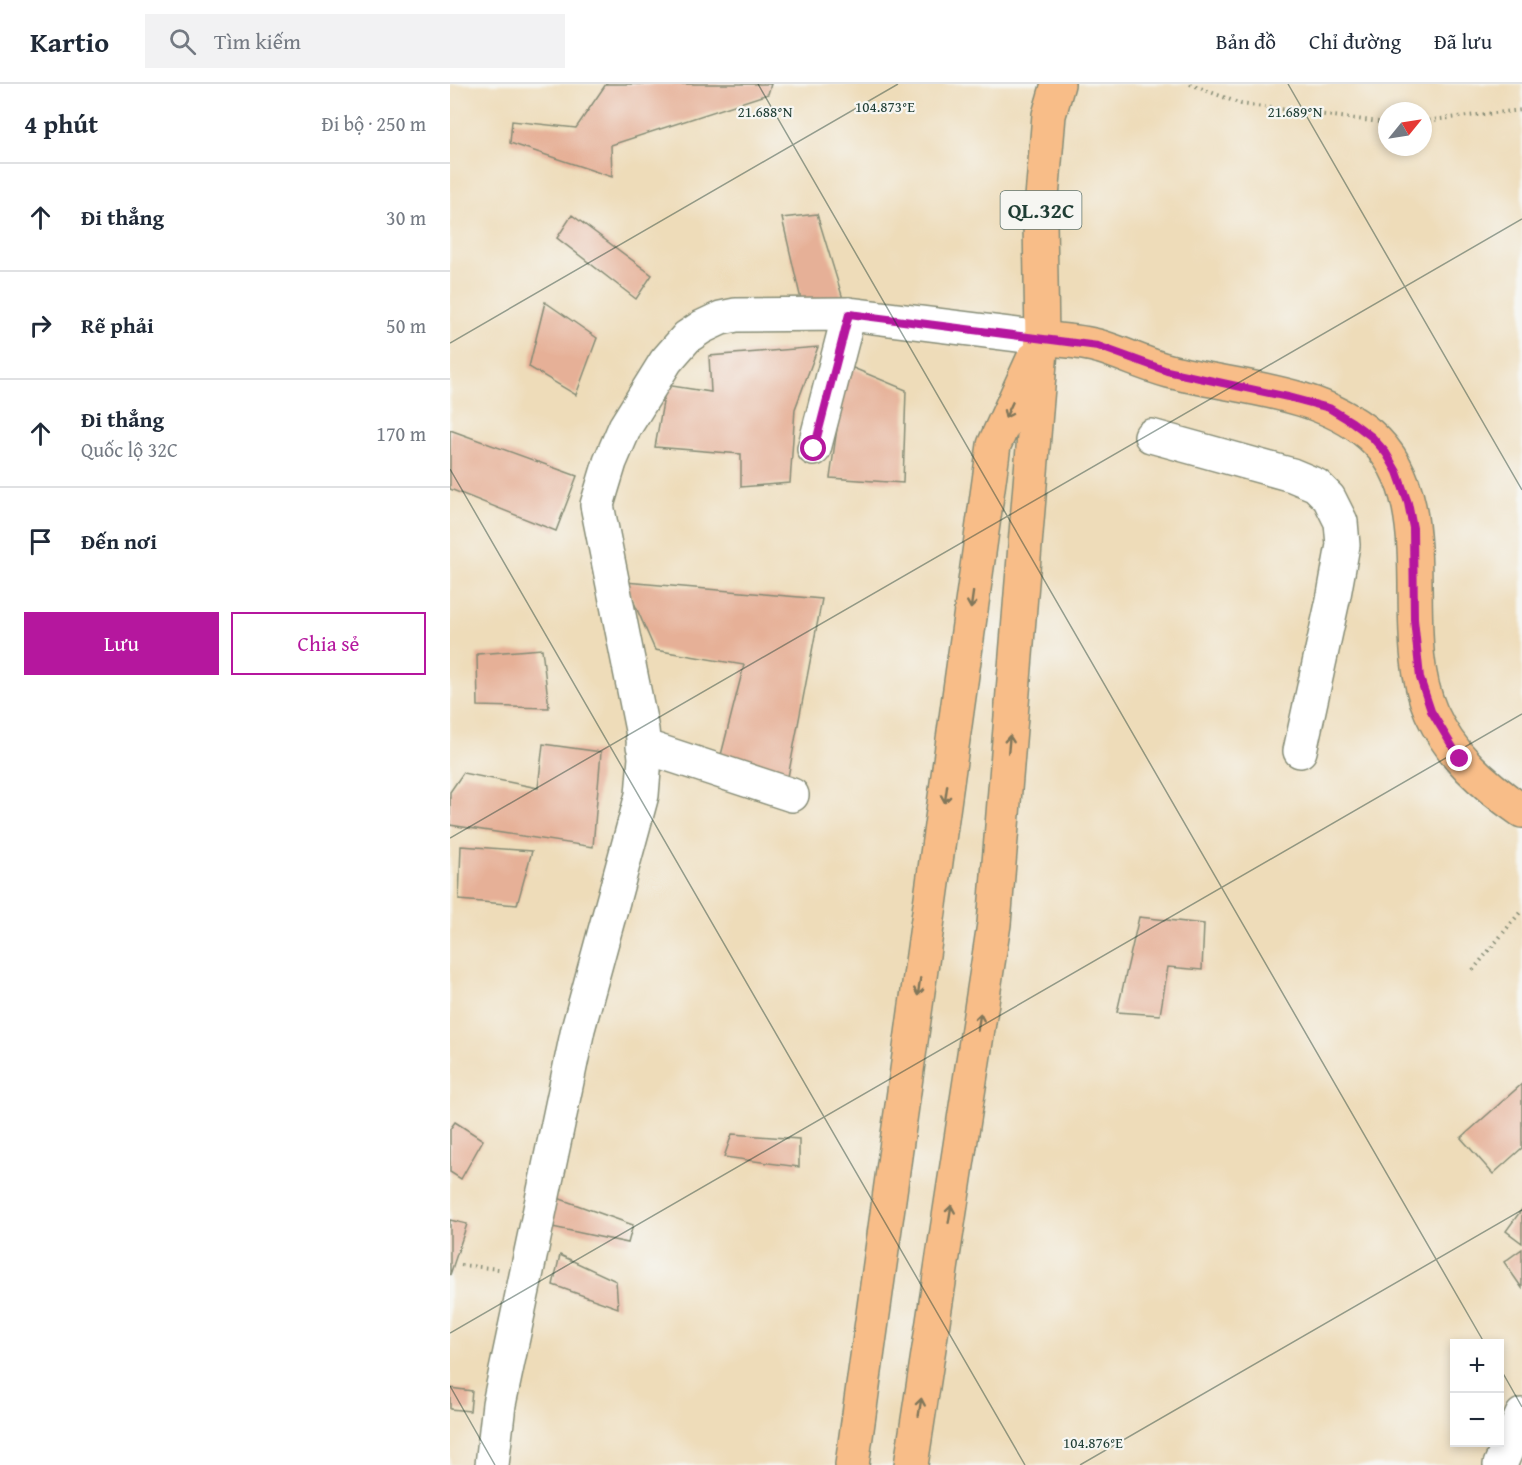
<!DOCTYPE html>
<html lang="vi">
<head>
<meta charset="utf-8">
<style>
  body { margin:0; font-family:"Gentium Book Plus",serif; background:#f2f2f3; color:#1f2937 }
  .controls { position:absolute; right:18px; bottom:18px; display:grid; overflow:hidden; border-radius:0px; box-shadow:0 3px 9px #0003 }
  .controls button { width:54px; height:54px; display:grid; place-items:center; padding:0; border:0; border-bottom:2px solid #e0e1e3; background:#fff; color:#1f2937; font:30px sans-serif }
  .compass { position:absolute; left:928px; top:18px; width:54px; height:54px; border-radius:50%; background:#fff; box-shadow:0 3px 9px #0003; rotate:60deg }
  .stop { position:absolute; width:18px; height:18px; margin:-14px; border:4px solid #b5179e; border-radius:50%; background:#fff }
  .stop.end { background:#b5179e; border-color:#fff; box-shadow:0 2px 6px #0008 }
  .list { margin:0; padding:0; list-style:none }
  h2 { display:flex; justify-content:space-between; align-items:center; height:78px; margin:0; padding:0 24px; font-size:26px }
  h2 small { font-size:20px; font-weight:400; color:#747a83 }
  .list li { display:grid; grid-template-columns:39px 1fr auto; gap:18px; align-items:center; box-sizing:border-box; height:108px; padding:0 24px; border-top:2px solid #e0e1e3 }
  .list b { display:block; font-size:22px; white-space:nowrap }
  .list p { margin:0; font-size:20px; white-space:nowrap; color:#747a83 }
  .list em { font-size:20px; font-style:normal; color:#747a83 }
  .actions { display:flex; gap:12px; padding:18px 24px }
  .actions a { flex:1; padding:14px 0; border:2px solid #b5179e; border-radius:0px; text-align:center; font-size:21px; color:#b5179e }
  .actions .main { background:#b5179e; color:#fff }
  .icon { flex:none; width:33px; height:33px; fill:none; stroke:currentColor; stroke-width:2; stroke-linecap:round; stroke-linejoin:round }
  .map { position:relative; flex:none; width:1072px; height:1381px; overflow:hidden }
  header { display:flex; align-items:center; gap:36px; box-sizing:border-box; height:84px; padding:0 30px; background:#fff; border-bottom:2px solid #e0e1e3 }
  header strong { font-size:28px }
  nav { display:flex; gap:33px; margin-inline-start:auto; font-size:21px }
  .search { width:420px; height:54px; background:#f2f2f3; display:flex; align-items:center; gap:15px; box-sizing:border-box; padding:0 21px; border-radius:0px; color:#747a83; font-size:22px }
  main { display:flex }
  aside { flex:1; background:#fff }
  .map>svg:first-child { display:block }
</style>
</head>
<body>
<header>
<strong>Kartio</strong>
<div class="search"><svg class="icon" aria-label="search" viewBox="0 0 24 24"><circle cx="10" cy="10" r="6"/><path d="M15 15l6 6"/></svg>Tìm kiếm</div>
<nav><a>Bản đồ</a><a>Chỉ đường</a><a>Đã lưu</a></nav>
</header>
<main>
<aside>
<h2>4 phút<small>Đi bộ · 250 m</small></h2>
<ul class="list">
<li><svg class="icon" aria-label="ahead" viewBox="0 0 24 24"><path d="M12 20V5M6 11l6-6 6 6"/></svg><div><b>Đi thẳng</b></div><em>30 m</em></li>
<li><svg class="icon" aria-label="right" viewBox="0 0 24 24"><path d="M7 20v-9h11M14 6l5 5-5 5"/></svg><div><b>Rẽ phải</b></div><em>50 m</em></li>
<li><svg class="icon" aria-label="ahead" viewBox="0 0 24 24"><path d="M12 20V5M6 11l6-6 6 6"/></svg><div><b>Đi thẳng</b><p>Quốc lộ 32C</p></div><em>170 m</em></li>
<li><svg class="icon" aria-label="arrive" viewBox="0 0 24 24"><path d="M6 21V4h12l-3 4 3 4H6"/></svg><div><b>Đến nơi</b></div></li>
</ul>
<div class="actions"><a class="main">Lưu</a><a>Chia sẻ</a></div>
</aside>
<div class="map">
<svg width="1072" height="1381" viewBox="0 0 1072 1381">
  <rect width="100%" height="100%" fill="#f6f6f2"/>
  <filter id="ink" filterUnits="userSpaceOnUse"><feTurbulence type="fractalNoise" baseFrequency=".0167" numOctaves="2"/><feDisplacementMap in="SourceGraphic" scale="12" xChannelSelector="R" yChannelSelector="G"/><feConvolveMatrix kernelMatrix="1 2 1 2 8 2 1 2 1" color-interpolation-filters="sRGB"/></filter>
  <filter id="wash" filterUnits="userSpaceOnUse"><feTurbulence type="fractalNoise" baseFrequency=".008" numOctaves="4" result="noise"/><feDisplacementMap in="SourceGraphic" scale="24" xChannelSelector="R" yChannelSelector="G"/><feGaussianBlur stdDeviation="1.35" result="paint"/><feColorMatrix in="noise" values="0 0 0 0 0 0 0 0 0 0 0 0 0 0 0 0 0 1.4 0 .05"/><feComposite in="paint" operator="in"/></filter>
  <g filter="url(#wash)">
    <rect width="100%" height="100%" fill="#eedcb9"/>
    <g id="blocks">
      <path fill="#e6b097" d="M156,0H321L318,10L161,61L162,93L60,59L62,37L126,44Z
        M367,130L394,218L352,220L332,134Z
        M122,131L202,191L186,215L107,154Z
        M95,218L147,254L126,311L79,283Z
        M368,263L345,325L340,399L291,403V370L205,363L216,301L261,308L259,272Z
        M396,281L456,306L453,399L380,394Z
        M0,346L127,392L106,447L0,405Z
        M175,498L372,515L338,693L269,679L294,581L205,566Z
        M92,565L99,624L28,622L27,570Z
        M93,660L151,668L143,763L0,741V708L13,689L88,704Z
        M11,762L82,767L67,821L9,816Z
        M689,833L754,840L752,886L718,883L710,931L667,928Z
        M1072,1000V1064L1043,1090L1011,1054Z
        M5,1038L33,1056L11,1095L0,1088V1045Z
        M282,1050L349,1055V1083L274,1073Z
        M102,1112L183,1141L178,1159L93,1141Z
        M1072,1125V1159L1056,1147Z
        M0,1136L17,1140L0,1191Z
        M1072,1165V1204L1054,1178Z
        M110,1171L166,1197L168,1224L103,1201Z
        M0,1304L22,1307L20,1327L0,1325Z"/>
    </g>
  </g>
  <g filter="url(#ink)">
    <use href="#blocks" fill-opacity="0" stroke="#868c76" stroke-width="1.5"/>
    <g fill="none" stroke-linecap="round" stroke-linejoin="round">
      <g stroke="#868c76" stroke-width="36">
        <path id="minor" d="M701,352L842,391L866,401L879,414L891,438L893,461L884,511L850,667
          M364,365L399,230
          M193,662L342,711
          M42,1381L49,1320L128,945L192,711L195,674L192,646L147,421L160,378L175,343L216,277L237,253L252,243L271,234L286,231L399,230L592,254
          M1050,1381L1072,1331"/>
      </g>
      <g stroke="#868c76" stroke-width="36">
        <path id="major" d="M592,254C611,257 633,257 651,263C674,270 696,281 719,287C786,304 866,305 920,351C995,416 944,545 981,628C1001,672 1033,700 1072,727"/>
      </g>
      <g stroke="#868c76" stroke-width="36">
        <path id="highway" d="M402,1381L544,361L583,275
          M461,1381L544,840L592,254L590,137L599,31L608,0"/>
      </g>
      <path stroke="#868c76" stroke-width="4" stroke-dasharray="1.5 4.5" stroke-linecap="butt" d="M740,0L791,20L937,39
        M973,37L1072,26
        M1023,886L1072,826
        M11,1181L49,1185"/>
      <use href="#minor" stroke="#fff" stroke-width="33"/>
      <use href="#major" stroke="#f8bd88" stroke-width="33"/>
      <use href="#highway" stroke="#f8bd88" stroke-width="33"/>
    </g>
    <defs><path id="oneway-shaft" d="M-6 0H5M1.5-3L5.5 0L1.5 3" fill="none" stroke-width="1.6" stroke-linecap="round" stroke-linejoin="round" transform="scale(1.5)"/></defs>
    <g stroke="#81775a">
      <use href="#oneway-shaft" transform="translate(559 326) rotate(115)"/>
      <use href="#oneway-shaft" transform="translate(522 516) rotate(98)"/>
      <use href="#oneway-shaft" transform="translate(559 660) rotate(-85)"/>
      <use href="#oneway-shaft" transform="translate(496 710) rotate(98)"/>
      <use href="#oneway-shaft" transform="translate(469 903) rotate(98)"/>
      <use href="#oneway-shaft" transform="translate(529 938) rotate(-81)"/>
      <use href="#oneway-shaft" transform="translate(500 1130) rotate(-81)"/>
      <use href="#oneway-shaft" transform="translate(470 1323) rotate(-81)"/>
    </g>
  </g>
  <g fill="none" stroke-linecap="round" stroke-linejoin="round" filter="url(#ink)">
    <path stroke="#b5179e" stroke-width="8" d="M364,365L399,230L648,262L717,287L838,313L879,324L902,338L922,353L936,369L947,388L958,419L963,444L964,535L970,594L981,627L1010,675"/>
  </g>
  <path fill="none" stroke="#1f3d34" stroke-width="1.5" stroke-opacity="0.45" d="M308,0L1035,1260M838,0L1072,406M0,259L448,0M0,385L575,1381M0,754L1072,135M0,1249L1072,630M1050,1284L1072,1323M0,1302L45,1381M630,1381L1072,1126"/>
  <g text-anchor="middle" stroke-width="4.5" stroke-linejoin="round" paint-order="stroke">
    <rect fill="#f6f6f2" stroke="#60746d" stroke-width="1.5" x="550.5" y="107" width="81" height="38" rx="4.5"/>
    <g font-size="22" font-weight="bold" fill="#1f3d34">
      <text x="591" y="134">QL.32C</text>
    </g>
  </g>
  <g font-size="15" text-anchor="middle" fill="#1f3d34" stroke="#f6f6f2" stroke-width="4.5" stroke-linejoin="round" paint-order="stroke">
    <text x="435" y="28">104.873°E</text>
    <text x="315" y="33">21.688°N</text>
    <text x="845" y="33">21.689°N</text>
    <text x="643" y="1364">104.876°E</text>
  </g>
</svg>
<div class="controls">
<button>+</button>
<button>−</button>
</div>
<svg class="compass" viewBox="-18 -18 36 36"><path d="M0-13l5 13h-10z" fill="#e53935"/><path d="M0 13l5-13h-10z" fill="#747a83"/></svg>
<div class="stop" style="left:364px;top:365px"></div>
<div class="stop end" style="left:1010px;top:675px"></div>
</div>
</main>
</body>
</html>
